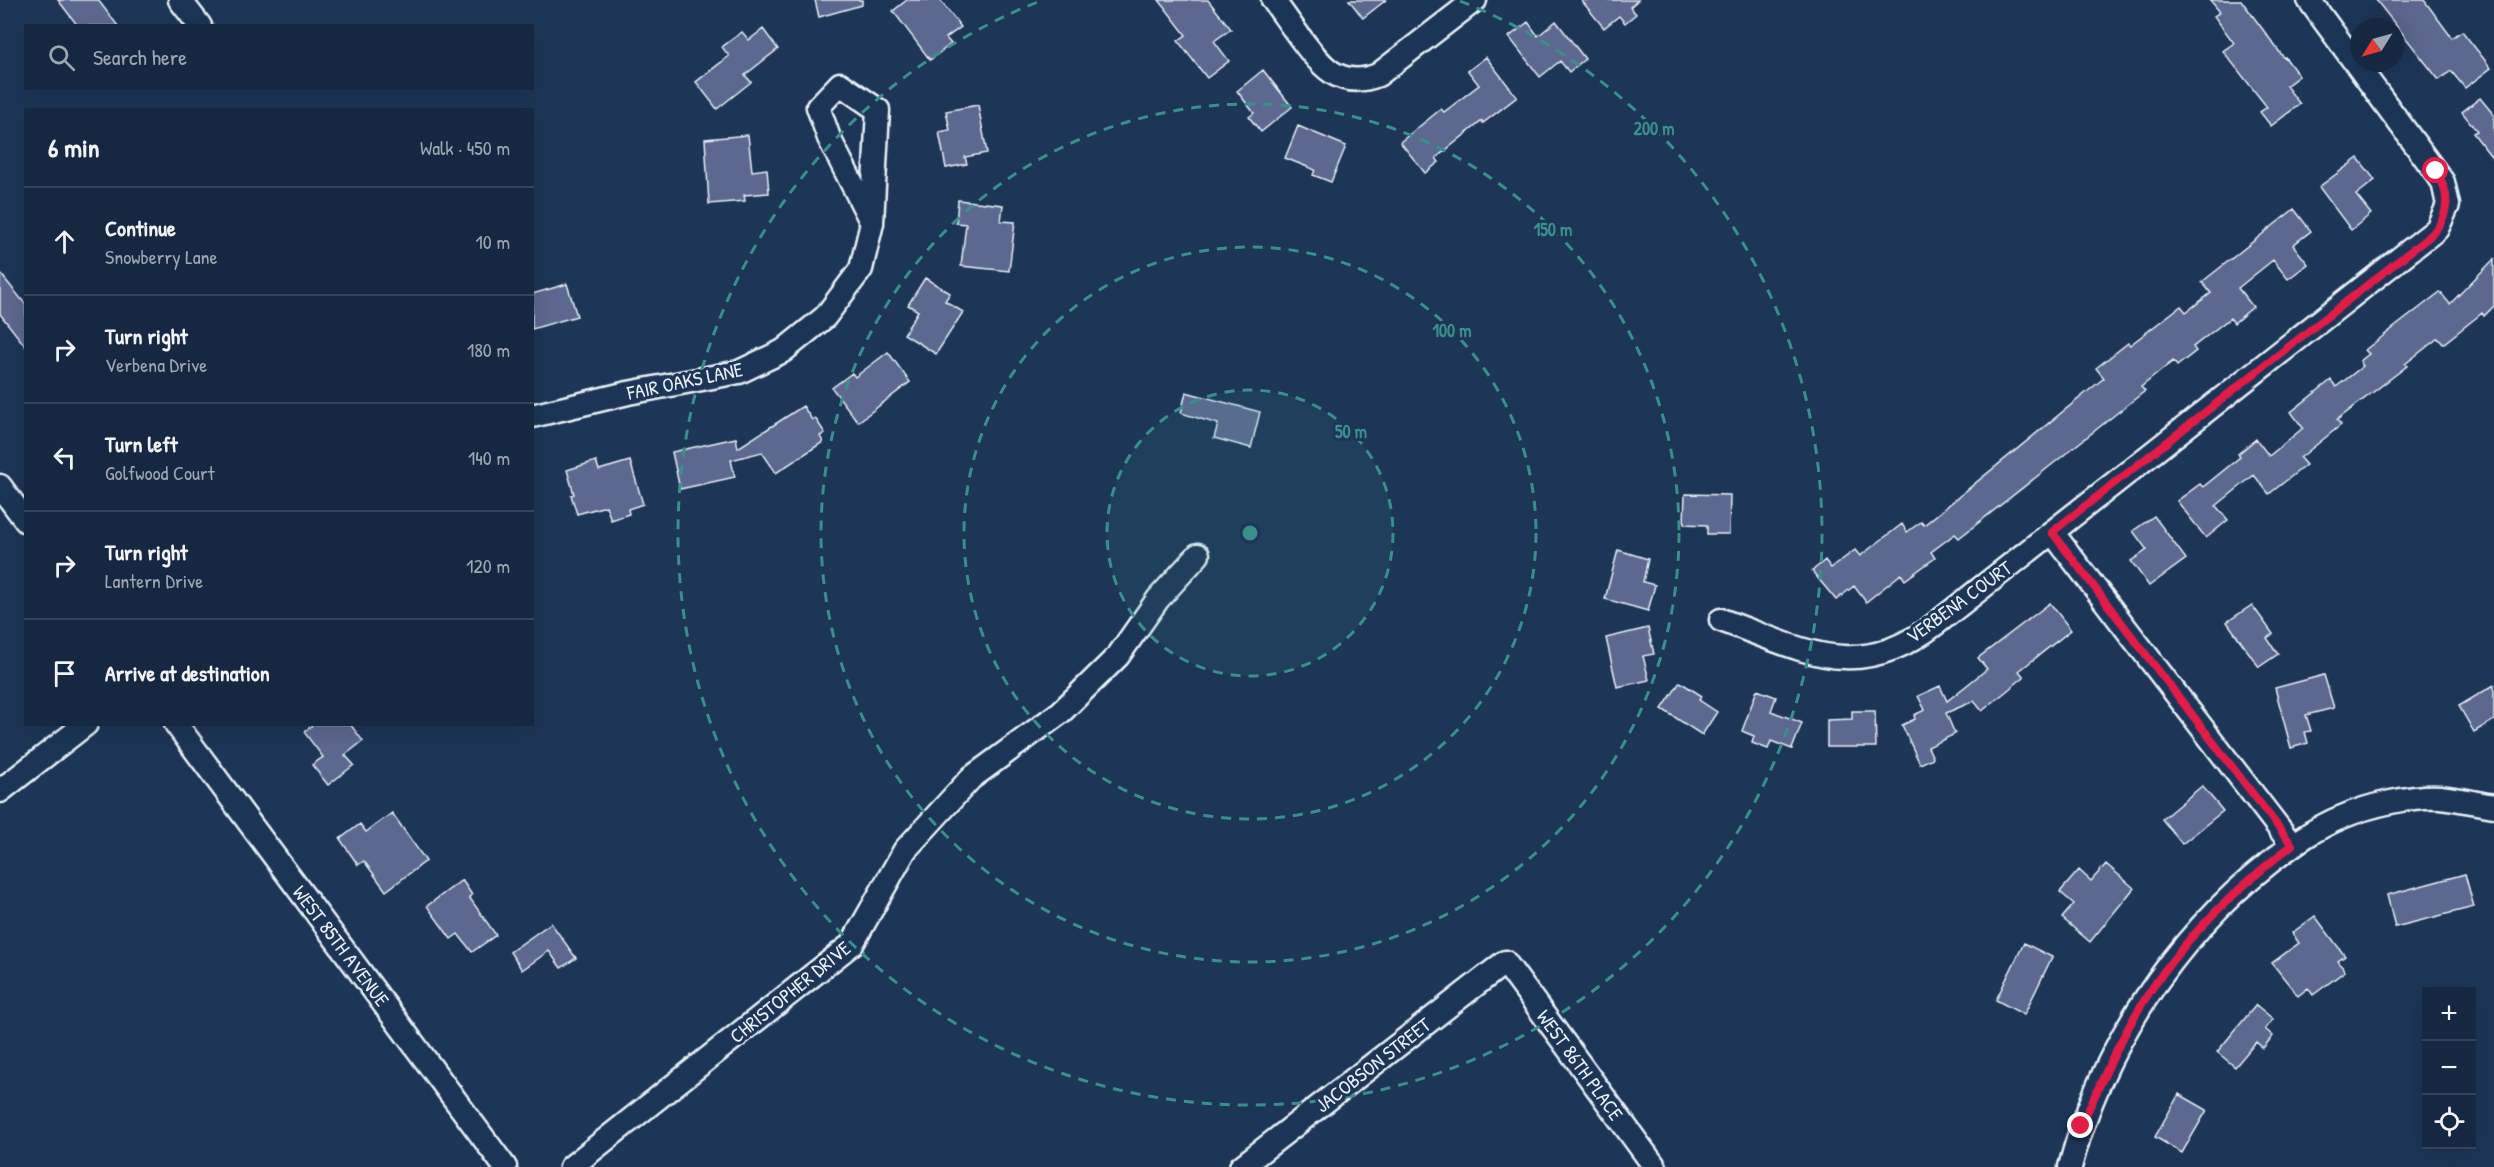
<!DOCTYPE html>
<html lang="en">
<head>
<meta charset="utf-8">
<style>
  body { margin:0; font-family:"Patrick Hand",sans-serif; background:#1f3048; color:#f1f3f6 }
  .controls { position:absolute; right:18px; bottom:18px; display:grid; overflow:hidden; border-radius:0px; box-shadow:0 6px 24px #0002 }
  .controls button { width:54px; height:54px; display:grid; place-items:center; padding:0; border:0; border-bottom:2px solid #35445a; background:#162841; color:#f1f3f6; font:30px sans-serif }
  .compass { position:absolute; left:2350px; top:18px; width:54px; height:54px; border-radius:50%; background:#162841; box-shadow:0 6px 24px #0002; rotate:233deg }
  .stop { position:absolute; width:18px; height:18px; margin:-14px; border:4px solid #e11d48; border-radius:50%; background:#fff }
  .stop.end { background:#e11d48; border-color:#fff; box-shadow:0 2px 6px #0008 }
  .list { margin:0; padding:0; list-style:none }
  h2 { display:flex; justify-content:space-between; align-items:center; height:78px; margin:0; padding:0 24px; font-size:26px }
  h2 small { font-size:20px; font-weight:400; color:#9ea6b1 }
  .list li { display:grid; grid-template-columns:39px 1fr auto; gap:18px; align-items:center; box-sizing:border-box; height:108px; padding:0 24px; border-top:2px solid #35445a }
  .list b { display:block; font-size:22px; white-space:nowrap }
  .list p { margin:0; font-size:20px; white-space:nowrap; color:#9ea6b1 }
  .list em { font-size:20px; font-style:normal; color:#9ea6b1 }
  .icon { flex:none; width:33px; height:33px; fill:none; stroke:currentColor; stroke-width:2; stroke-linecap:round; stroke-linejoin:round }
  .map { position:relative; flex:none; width:2494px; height:1167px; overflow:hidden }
  .search { position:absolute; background:#162841; box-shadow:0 6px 24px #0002; left:24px; top:24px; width:510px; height:66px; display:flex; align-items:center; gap:15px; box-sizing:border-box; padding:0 21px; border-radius:0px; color:#9ea6b1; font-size:22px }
  .panel { position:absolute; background:#162841; box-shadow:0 6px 24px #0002; left:24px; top:108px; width:510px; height:618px; border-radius:0px }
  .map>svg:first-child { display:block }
</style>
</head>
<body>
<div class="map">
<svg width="2494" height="1167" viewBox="0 0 2494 1167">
  <rect width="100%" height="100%" fill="#1d3557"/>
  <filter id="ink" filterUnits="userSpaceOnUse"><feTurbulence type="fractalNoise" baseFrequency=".0167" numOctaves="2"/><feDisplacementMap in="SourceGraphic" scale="12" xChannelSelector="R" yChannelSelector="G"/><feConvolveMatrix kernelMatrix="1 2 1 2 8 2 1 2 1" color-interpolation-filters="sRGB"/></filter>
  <g filter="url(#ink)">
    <path fill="#5d6890" stroke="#e8f1f8" stroke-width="1.5" d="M58,0H98L118,26H78Z
      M815,0H862V5L819,17Z
      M907,0H940L961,27L946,38L951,44L930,60L893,11Z
      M1159,0H1208L1231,29L1214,41L1229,61L1207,78L1178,41L1186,35Z
      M1349,0H1386L1363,18Z
      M1581,0H1638L1630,7L1636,14L1625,23L1619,16L1604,28Z
      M2210,0H2241L2284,58L2285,57L2299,76L2286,86L2300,104L2271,126L2260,112L2267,107L2223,51L2234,43L2214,16L2220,12Z
      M2376,0H2424L2452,38L2462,31L2491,68L2465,88L2451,71L2439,80Z
      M1556,21L1585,59L1569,72L1560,61L1540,77L1509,37L1528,22L1538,36Z
      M763,29L778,49L745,75L751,82L717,109L696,82L729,56L722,47L742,32L749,40Z
      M1486,57L1517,97L1483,123L1482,121L1436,158L1439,162L1425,173L1400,142L1441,109L1444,112L1479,85L1468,71Z
      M1263,70L1292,107L1261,132L1249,117L1254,113L1237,91Z
      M2480,98L2494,115V160L2473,133L2477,131L2462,112Z
      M978,105L987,153L965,157L967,164L946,168L939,132L950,130L946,111Z
      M1298,126L1346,146L1331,182L1313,175L1315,170L1285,158Z
      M748,135L752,171L767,169L769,193L744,195L745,201L709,204L705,139Z
      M2358,158L2375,180L2356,195L2371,214L2351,230L2319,187Z
      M958,200L1003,205L1001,221L1015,222L1009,271L961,266L966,224L956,223Z
      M2294,209L2311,231L2293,245L2308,264L2288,279L2273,260L2238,288L2253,307L2234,323L2230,318L2193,347L2196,351L2177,366L2173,361L2141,387L2145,391L1959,538L1955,534L1931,552L1935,558L1905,580L1901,574L1866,602L1854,586L1836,600L1812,571L1825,560L1831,568L1855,550L1860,556L1902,524L1907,532L1921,522L1924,525L2104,378L2096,368L2128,343L2130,345L2181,306L2186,312L2211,293L2202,282Z
      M2494,259V306L2484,316L2482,313L2443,344L2438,338L2405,364L2407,366L2337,420L2341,425L2300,458L2306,465L2269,494L2254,475L2216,506L2228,520L2206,538L2177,501L2200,484L2203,487L2240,457L2238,454L2256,439L2269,456L2303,428L2291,412L2331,380L2336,387L2363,366L2360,361L2369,354L2365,350L2440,292L2450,304Z
      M0,273L26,305V347L0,314Z
      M925,278L950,293L945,301L963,312L936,354L904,334L918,311L908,305Z
      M567,284L577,316L532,329V294Z
      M888,352L910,382L858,422L832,388L852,373L855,377Z
      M1186,392L1260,412L1251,448L1214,438L1218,424L1181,413Z
      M803,406L812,420L815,418L825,433L820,436L823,442L776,473L762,452L731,460L735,477L680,489L672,452L736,438L738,448Z
      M596,461L599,470L630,461L643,504L628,509L629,514L611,520L606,506L577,514L571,495L574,494L567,470Z
      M1685,494L1730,495L1729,534H1707V525L1684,524Z
      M2154,516L2186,559L2149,586L2131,561L2147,550L2133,531Z
      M1618,550L1648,559L1643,582L1655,585L1648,611L1605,599Z
      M2050,603L2071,630L2019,671L2024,677L1982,711L1974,701L1946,713L1955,734L1928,747L1933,758L1920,764L1902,725L1915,719L1914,715L1925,710L1918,696L1940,686L1947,701L1987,669L1978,658Z
      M2252,605L2273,634L2267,638L2278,654L2259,667L2227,622Z
      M1648,628L1654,654L1643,656L1649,680L1617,687L1606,638Z
      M2324,675L2334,708L2306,715L2311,731L2305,732L2308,743L2291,748L2275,688Z
      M1680,682L1702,696L1699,700L1717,712L1702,735L1662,709Z
      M2494,685V720L2474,732L2459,706Z
      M1757,690L1776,697L1771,711L1802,723L1792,749L1771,741L1768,749L1752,743L1754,736L1742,731Z
      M1852,711H1875L1876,747H1827V720L1852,719Z
      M314,724H350L363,741L345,755L354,765L328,785L312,765L323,757L304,732Z
      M2202,786L2223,811L2182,844L2162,819Z
      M392,813L426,861L386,891L364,861L358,865L340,839L360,824L366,832Z
      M2106,864L2134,888L2090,942L2062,918L2074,904L2060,892L2079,870L2091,881Z
      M2465,874L2474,907L2395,927L2387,895Z
      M462,880L472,895L469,897L496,935L472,952L458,934L451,939L427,906Z
      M2315,916L2345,956L2338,961L2345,971L2313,995L2308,988L2298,996L2272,963L2299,943L2292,933Z
      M551,923L576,958L561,968L549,951L522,970L510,952Z
      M2024,943L2052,957L2024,1015L1996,1000Z
      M2256,1005L2273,1019L2265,1029L2273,1036L2263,1048L2256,1042L2235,1067L2217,1052Z
      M2179,1094L2207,1110L2182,1153L2155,1137Z"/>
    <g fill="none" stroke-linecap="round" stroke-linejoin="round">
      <g stroke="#e8f1f8" stroke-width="27">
        <path id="minor" d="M180,0L200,26
          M1273,0C1287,18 1314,62 1333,73C1348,82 1363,81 1378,75L1475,0
          M532,416L628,393L739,372L783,351L825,317L861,269L872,223L878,110L840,84L818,107L829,138L872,223
          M0,486L26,521
          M2052,532L2292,845
          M1721,620C1805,650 1857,685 1938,622L2437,229L2448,205L2443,182L2309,0
          M176,724L505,1167
          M0,791L86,724
          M571,1167L852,944L905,850L971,778L1061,712L1118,656L1158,599L1198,555
          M1241,1167L1505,962L1655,1167
          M2070,1167C2101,1049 2173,939 2269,863C2292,845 2315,828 2342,817C2367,806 2413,795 2440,797C2458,799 2476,803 2494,806"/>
      </g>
      <use href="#minor" stroke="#1d3557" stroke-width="22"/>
    </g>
  </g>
  <g fill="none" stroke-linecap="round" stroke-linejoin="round" filter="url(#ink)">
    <path stroke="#e11d48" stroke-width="8" d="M2081,1126C2100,1085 2118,1043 2142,1004C2180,941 2235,890 2292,845L2052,532L2430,236C2450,216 2451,194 2436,171"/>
  </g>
  <circle cx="1250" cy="533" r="143" fill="#3a8f8a" fill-opacity=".12"/>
  <g fill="none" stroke="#3a8f8a" stroke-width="3" stroke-dasharray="10 8">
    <circle cx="1250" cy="533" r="143"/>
    <circle cx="1250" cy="533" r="286"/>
    <circle cx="1250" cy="533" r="429"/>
    <path d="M1460 1A572 572 0 1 1 1040 1"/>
  </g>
  <g text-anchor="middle" stroke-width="6" stroke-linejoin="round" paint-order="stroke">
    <g font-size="20" fill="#e8f1f8" stroke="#1d3557">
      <text transform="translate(685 381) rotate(-12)" y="7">FAIR OAKS LANE</text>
      <text transform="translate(1959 602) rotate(-36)" y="7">VERBENA COURT</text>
      <text transform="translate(341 946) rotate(53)" y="7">WEST 85TH AVENUE</text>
      <text transform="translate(790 992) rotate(-39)" y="7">CHRISTOPHER DRIVE</text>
      <text transform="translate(1373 1065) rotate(-38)" y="7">JACOBSON STREET</text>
      <text transform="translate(1580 1065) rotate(54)" y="7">WEST 86TH PLACE</text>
    </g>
  </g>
  <circle cx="1250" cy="533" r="9" fill="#3a8f8a" stroke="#1d3557" stroke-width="3"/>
  <g font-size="18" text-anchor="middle" font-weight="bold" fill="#3a8f8a" stroke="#1d3557" stroke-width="6" stroke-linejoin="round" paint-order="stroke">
    <text x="1654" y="135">200 m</text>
    <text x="1553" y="236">150 m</text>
    <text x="1452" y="337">100 m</text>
    <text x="1351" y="438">50 m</text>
  </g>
</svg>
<div class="controls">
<button>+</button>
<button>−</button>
<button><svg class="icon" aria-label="locate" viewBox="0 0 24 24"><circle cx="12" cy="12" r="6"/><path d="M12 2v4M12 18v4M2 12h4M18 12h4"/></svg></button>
</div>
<svg class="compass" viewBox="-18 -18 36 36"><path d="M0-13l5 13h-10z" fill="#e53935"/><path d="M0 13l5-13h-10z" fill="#9ea6b1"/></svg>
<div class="stop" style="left:2436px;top:171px"></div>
<div class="stop end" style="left:2081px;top:1126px"></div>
<div class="search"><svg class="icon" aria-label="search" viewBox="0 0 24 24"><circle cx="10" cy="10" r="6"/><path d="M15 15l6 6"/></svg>Search here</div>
<section class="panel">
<h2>6 min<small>Walk · 450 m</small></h2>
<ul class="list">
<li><svg class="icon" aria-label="ahead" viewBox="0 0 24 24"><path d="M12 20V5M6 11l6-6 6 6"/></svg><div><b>Continue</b><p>Snowberry Lane</p></div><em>10 m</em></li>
<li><svg class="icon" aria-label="right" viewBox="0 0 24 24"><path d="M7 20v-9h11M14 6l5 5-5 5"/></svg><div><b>Turn right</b><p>Verbena Drive</p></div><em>180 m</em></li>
<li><svg class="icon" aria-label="left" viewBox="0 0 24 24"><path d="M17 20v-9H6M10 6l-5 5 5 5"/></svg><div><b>Turn left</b><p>Golfwood Court</p></div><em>140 m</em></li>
<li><svg class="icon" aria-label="right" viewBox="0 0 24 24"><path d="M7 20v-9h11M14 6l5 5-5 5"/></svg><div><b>Turn right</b><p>Lantern Drive</p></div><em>120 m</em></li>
<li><svg class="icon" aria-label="arrive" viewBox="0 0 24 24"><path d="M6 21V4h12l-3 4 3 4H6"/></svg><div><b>Arrive at destination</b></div></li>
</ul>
</section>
</div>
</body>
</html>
